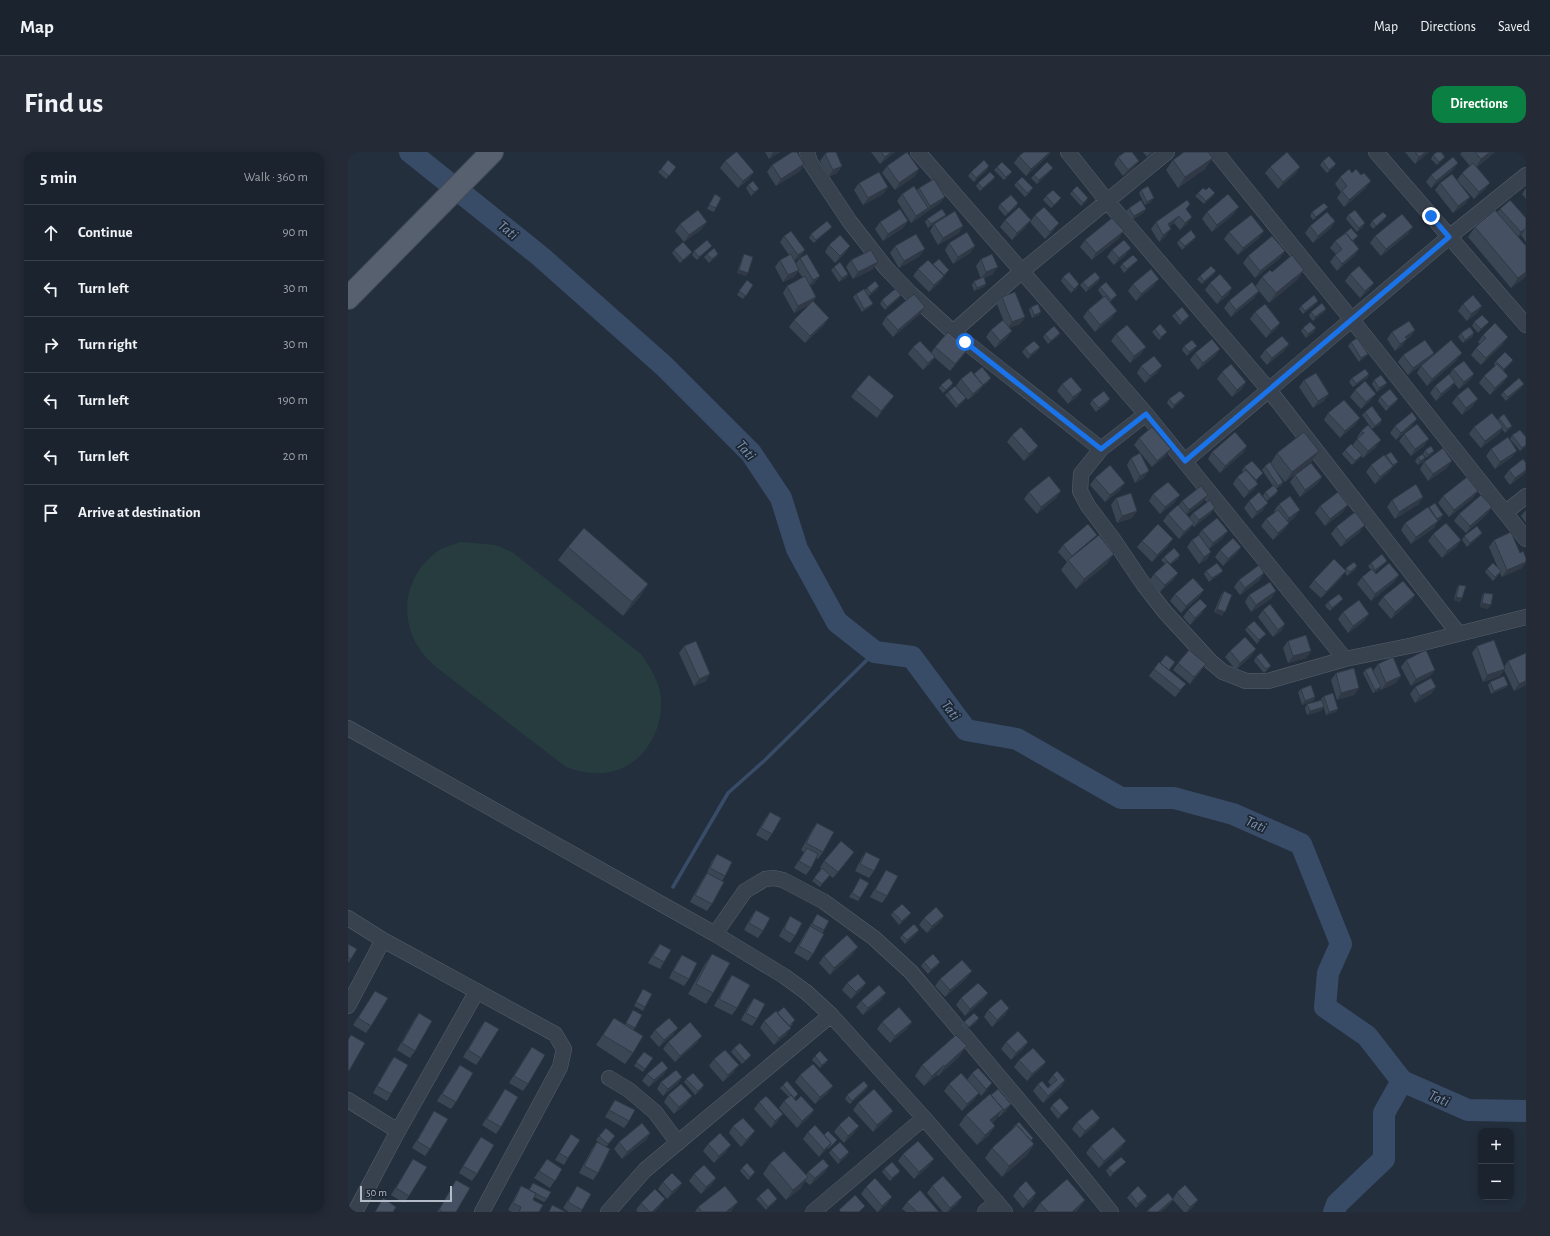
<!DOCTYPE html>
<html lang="en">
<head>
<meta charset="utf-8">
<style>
  body { margin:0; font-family:"Alegreya Sans",sans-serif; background:#242b36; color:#f1f3f6 }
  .controls { position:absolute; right:12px; bottom:12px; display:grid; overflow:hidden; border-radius:8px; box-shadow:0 2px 10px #0003 }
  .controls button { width:36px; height:36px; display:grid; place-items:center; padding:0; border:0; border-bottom:1px solid #39404a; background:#1b232e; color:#f1f3f6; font:20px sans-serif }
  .scale { position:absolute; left:12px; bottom:10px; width:92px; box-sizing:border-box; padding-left:4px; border:2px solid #b4bcc9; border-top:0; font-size:11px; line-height:14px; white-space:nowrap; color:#b4bcc9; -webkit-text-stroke:3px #1d2633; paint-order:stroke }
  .stop { position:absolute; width:12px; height:12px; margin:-9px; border:3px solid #1a73e8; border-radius:50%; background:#fff }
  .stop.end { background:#1a73e8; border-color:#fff; box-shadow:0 1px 4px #0008 }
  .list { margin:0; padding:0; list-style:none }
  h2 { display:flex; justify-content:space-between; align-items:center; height:52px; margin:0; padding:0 16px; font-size:17px }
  h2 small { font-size:13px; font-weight:400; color:#a0a4aa }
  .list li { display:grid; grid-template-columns:26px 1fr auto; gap:12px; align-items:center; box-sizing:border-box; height:56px; padding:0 16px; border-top:1px solid #39404a }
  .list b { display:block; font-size:15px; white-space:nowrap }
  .list em { font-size:13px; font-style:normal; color:#a0a4aa }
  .icon { flex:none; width:22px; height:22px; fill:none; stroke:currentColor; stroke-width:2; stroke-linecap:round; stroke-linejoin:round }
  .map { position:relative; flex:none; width:1178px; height:1060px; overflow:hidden; border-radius:12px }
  header { display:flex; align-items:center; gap:24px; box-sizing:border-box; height:56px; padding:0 20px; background:#1b232e; border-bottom:1px solid #39404a }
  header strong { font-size:19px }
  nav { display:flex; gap:22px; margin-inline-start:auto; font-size:14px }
  .intro { display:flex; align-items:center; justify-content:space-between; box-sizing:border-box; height:96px; padding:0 24px }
  h1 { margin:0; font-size:28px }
  .button { padding:10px 18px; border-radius:12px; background:#0b8043; color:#fff; font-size:14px; font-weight:700 }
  main { display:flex; gap:24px; padding:0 24px }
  aside { flex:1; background:#1b232e; border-radius:12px; box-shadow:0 2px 10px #0003 }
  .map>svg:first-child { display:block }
</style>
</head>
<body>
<header>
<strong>Map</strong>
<nav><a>Map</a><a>Directions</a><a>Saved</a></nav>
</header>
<div class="intro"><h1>Find us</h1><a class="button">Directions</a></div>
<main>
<aside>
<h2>5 min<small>Walk · 360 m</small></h2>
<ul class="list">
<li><svg class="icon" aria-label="ahead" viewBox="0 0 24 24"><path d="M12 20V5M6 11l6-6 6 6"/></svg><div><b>Continue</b></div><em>90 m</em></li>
<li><svg class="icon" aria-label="left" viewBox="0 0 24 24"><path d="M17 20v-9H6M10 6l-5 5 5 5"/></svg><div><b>Turn left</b></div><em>30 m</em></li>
<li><svg class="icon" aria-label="right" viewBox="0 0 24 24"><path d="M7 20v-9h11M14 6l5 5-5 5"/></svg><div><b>Turn right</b></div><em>30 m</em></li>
<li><svg class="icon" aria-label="left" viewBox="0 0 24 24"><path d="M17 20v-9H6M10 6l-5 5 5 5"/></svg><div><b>Turn left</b></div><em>190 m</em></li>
<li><svg class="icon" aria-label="left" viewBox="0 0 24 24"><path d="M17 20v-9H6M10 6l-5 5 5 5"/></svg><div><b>Turn left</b></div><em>20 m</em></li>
<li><svg class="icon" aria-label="arrive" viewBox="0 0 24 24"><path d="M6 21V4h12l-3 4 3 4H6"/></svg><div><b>Arrive at destination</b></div></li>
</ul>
</aside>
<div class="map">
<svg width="1178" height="1060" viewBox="0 0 1178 1060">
  <rect width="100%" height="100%" fill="#242f3e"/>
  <path fill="#263c3f" d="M113,390L148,393L164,400L293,502C302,515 312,530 313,547C315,576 298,609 269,618C252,624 234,621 218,615L88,515C83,510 77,505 73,499C48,465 58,419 93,397C99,394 107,392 113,390Z"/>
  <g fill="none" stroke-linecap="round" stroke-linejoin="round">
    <path stroke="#394c67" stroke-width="3.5" d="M325,735L380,641L416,609L527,500"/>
    <path stroke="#394c67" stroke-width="22" d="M62,0L192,104L316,214L403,301L433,346L449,397L489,470L527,500L564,505L618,578L669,587L773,646H826L885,662L953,692L993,792L980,821L977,855L1019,884L1054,929L1120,958L1178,959
      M986,1060L989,1052L1036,1007V961L1054,929"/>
    <g stroke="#565f6c" stroke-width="16">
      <path id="minor" d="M459,0L462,10L502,70L538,116L562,141L605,180L753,297
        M570,0L798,262L997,507
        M720,0L759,49L921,238L1110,481
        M868,0L1004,168L1178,387
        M1028,0L1178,173
        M605,180L674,119L819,0
        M798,262L753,297L733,322L732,339L740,354L765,387L796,433L817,460L863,510L875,520L898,529H920L997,507L1066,493L1178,465
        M837,309L1101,85L1178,23
        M1158,360L1178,344
        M0,576L367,782L436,824L458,840L483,863L576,966L657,1060
        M0,766L35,788L207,882L216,897L212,915L134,1060
        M367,782L397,739L417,727L426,726L435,728L475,749L526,786L563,820L712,997L763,1060
        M0,854L35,788
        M261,926L281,938L307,960L330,991
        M0,948L50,979
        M7,1060L50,979L129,839
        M260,1060L297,1018L483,863
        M465,1060L576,966
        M637,1060L649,1050"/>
    </g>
    <g stroke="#414a57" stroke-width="24">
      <path id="primary" d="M0,146L144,0"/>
    </g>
    <use href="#minor" stroke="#38414e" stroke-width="15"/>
    <use href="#primary" stroke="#56606e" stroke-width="22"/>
  </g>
  <path fill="#3b4654" d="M417,0H432L421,7Z
    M523,0H547L532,12Z
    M795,0H806L799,5Z
    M1057,0H1081L1067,12Z
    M1114,0H1147L1129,15L1142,31L1137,37L1126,47L1109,28L1114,21L1122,14L1112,2Z
    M477,2L494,14L489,21L480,25L472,9Z
    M1085,3L1095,8L1089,13L1083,7Z
    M671,4H700L678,24L666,11Z
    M770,5L786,16L775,24L766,12Z
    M825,8L857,17L830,36L818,18Z
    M377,9L401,27L390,36L372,16Z
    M975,9L986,15L979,21L972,13Z
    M456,12L452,19L428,34L419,20L424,13Z
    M539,14L571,17L567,24L547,38L534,21Z
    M328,15L318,27L310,20L313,17Z
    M649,15L664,20L656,28L646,18Z
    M922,15H952L947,22L930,37L917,21Z
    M705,16L689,32L683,26L686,23Z
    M639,18L626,30L620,24L623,20Z
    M1105,18L1083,36L1078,30L1083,23Z
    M992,25L1018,36L996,55L989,46L993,40L987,32Z
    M645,28L632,39L628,34L630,31Z
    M669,30L685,36L682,40L677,45L666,33Z
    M511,31L540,35L535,42L515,53L506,38Z
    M1092,31L1122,45L1117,52L1105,61L1087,38Z
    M400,33L408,40L403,44L398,36Z
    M571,36L597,45L592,51L577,61L575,63L563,71L549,49L554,42L569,38Z
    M1178,36V47L1174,42Z
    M793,38L803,50L797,53L791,41Z
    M724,39L740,46L738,49L733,54L722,42Z
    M850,41L865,44L856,52L847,44Z
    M367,42L368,56L366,60L359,57Z
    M698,44L713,46L710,50L703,56L695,48Z
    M670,51L668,55L657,64L650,56L652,52Z
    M781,56L798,57L795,61L784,68L778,59Z
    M838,57L839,72L832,78L826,71L822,74L818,84L811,90L803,77L808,70Z
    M1152,57L1178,66V90L1173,83L1170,85L1178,94V123L1176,126L1163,136L1120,85L1127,75L1149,60Z
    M977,58L965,68L962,64L964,60Z
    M859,60L886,62L864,80L854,67Z
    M598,63L596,66L611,81L590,93L582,79L586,72L580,76L577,70L579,67Z
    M687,63L706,78L697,87L682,70Z
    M1000,63L1015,75L1009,80L998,67Z
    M657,68L678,75L664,88L652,75Z
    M1036,68L1025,77L1022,73L1024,69Z
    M560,69L555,76L535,89L527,77L532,70Z
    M987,69L983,76L965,91L957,81L962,74Z
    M332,72L354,77L336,90L327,79Z
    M484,75L481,78L466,91L461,86L463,82Z
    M916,79L911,86L890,103L876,87L881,80Z
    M997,81L1010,84L1005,89L1011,97L1006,104L989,119L982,110L988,102L982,96L987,89Z
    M1060,82L1033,104L1022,91L1027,84Z
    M436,84L457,98L452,105L446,109L448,111L452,106L467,131L462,134L468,145L465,149L476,173L457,191L441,175L446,168L461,153L446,161L435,141L439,134L455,126L450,119L446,125L435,130L427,115L432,108L441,103L432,90Z
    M771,86L744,108L732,95L737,88Z
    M831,88H846L834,98L829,91Z
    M601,91L627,94L622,101L605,112L597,98Z
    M481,93L502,94L497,101L487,111L477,100Z
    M364,94L361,97L349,108L344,103L346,99Z
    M547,94L572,104L551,116L542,101Z
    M326,98L344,100L341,104L332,111L324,101Z
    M764,98L778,103L766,113L759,105Z
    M937,99L932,106L907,126L895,111L900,104Z
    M359,102H370L368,105L361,111L356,105Z
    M396,102L398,124L389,121L394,106Z
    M633,107L645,122L636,126L638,132L636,135L626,139L624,133L626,129L633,127L628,114Z
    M503,108L525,117L505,127L498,115Z
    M790,108L787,111L776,121L772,115L774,112Z
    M585,113L601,118L591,131L581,140L565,124L570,117Z
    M486,115L500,122L498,126L491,130L483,118Z
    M956,118L949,128L921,151L911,139L906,146L883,165L876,156L881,149L907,135L914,125L924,120Z
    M868,119L865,123L854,132L849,127L852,124Z
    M1002,122L1021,138L1012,146L997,129Z
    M715,125L729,136L723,141L713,129Z
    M752,126L750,130L738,140L732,133L735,130Z
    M399,128L405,133L395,147L389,143Z
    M862,131L884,136L880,143L869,152L857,138Z
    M785,132L806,134L788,149L780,139Z
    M752,135L769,143L762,150L764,166L747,180L735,165L740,158L755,145L750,138Z
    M519,136L529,138L521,144L519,142L522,155L514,160L505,145L508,142L517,138Z
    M553,143L550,147L537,158L532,152L534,148Z
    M654,145L677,165L672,172L661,176L659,186L647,196L638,185L643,178L656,170L649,152Z
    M968,152L955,162L951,157L953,154Z
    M1115,152L1134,154L1129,161L1119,169L1110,159Z
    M577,155L572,162L545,185L534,172L538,165Z
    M683,155L693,160L691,163L684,166L681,158Z
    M978,157L976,160L965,169L961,164L963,160Z
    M907,160L932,171L928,177L918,186L902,167Z
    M827,161L839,167L832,173L824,164Z
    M1126,170L1138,173L1130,181L1124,174Z
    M955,176L966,180L958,186L953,179Z
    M807,177L819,180L811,188L804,180Z
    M1067,178L1062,185L1059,187L1054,194L1047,199L1039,187L1044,180Z
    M712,181L709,185L700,192L695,185L697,182Z
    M1113,181H1126L1124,185L1115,191L1110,185Z
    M768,182L793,202L782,211L763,189Z
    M1135,183L1155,192L1133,213L1123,203L1128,196L1132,192L1130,190Z
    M1003,190L1020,202L1017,205L1011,210L1000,194Z
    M941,192L936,199L919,213L912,205L917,198Z
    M836,194L847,197L839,204L834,198Z
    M565,195L583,201L587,195L615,204L602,219L586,205L582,212L575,218L560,202Z
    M692,195L689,199L680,207L674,200L677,196Z
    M872,197L867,204L850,218L842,208L847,201Z
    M1086,201L1082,207L1109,208L1079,234L1069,221L1073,214L1079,209L1060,223L1050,210L1055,203Z
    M1165,208L1162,212L1155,219L1160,224L1155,231L1142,243L1131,231L1136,224L1147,214L1146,212L1148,209Z
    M793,214L809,221L797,231L789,221Z
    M1105,217L1126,222L1121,229L1111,237L1106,231L1102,237L1088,249L1082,241L1087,234L1101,223Z
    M874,220L894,237L884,245L869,227Z
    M626,222L643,226L640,230L634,235L630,240L620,248L608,234L613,227Z
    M1021,222L1019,226L1005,235L1001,230L1004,226Z
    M956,228L976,249L965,256L951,235Z
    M1026,228L1039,231L1036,235L1029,240L1024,232Z
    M605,231L603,235L595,241L591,236L593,233Z
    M714,232L734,238L729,245L720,252L709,239Z
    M1173,236L1158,249L1153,243L1155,240Z
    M508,238L546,244L529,266L503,245Z
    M1007,238L1023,248L1013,257L1002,245Z
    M600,240L618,246L615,250L608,256L597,243Z
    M837,244L834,248L824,257L819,251L821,247Z
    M1109,244L1125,254L1114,263L1104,251Z
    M1032,245L1050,247L1048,250L1038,259L1030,249Z
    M744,248L760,251L748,260L742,252Z
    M1017,260L1032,272L1024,277L1014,263Z
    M980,261L1012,266L1007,273L992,286L976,268Z
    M1151,266L1164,274L1162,277L1157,281L1154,277L1151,282L1133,296L1121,282L1126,275L1150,268Z
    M1047,274H1064L1048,288L1042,281Z
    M1013,279L1028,295L1015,306L1013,304L1011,307L1004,313L994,302L997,298L1004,294L1009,287V286Z
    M1056,282L1076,294L1063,304L1051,289Z
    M664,283L690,294L685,301L676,309L659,290Z
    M1164,283L1178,285V294L1172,299L1162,287Z
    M791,286L818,304L804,315L786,293Z
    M899,294L895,301L872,321L860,307L864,300Z
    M1143,297L1164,305L1147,317L1138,304Z
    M1077,298L1084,302L1078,306L1075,302Z
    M971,299L964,309L937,330L927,318L935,330L933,334L929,336L928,342L919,349L915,344L917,340L925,334L914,318L917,314L923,311L929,301Z
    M1038,303L1050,310L1045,315L1040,321L1027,332L1018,320L1023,313L1037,304Z
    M1070,305L1077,306L1075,310L1070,313L1067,309Z
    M783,306L796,326L787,331L779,313Z
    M1076,310L1099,316L1080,329L1072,317Z
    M896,315L912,324L908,329L910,332L905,338L896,346L885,332L889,325L895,320L894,319Z
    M1161,318L1176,322L1162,333L1156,325Z
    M947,323L974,325L969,332L952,345L942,330Z
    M747,326L772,338L757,350L742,333Z
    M713,339L708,346L689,362L676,347L681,340Z
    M1130,339L1125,346L1101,365L1090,351L1095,344Z
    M805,342L827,350L812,362L801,349Z
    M768,346L789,359L784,366L769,371L763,353Z
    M1044,348L1071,352L1047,367L1039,355Z
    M834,349L855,350L838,363L841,366L845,361L867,356L862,362L846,375L844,373L841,378L831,387L815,369L820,362L830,354Z
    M901,349L915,358L904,367L896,356Z
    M931,352L947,365L941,370L936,378L925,388L913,374L918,367L927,360L926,359Z
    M972,354L995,360L977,374L967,361Z
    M1144,355L1139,362L1118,381L1106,369L1111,362Z
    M1178,358V371L1173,364Z
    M1093,367L1090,368V369L1086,376L1063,392L1053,378L1057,371Z
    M988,375L1012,380L993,395L983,382Z
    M854,378L875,386L861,397L863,400L859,407L851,412L839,395L844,388L849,385Z
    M1085,382L1113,388L1108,395L1094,406L1080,389Z
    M1116,384H1132L1119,395L1114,388Z
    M1146,388L1174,416L1154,425L1152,421L1145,429L1137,420L1139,417L1150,416L1141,395Z
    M794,389L820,394L804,410L789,395Z
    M715,393L759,412L728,437L713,418L719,410L710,400Z
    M220,395L300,432L291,446L275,464L210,408Z
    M893,395L888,402L875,414L867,405L872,398Z
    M832,403L830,407L822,413L830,421L825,428L812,440L801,429L806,422L817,412L813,408L816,405Z
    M1039,409L1036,412L1027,420L1028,422L1051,423L1046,430L1023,449L1009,432L1014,425L1023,418L1020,414L1023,411Z
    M998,416L1007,418L999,424L997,420L993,426L973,446L961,435L966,428L997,418Z
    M858,419H875L872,422L861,430L856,422Z
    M891,428H912L892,443L886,435Z
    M1111,433L1114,446L1112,450L1106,448L1109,436Z
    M856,438L851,445L833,461L822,449L827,442Z
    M876,439L874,464L866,460L873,443Z
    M1136,441L1140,457L1132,455L1134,444Z
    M901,443L924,446L903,460L897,450Z
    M1067,443L1062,450L1043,467L1030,452L1035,445Z
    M980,450H992L982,459L977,454Z
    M840,458L854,461L842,473L835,465Z
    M915,458L937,472L933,479L925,485L910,465Z
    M995,460L1021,462L1016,469L1000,481L990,467Z
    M899,475L918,482L915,485L909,492L897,478Z
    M940,489L963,499L958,506L940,511L935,496Z
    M336,494L358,529L346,534L331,501Z
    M1129,494L1156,515L1160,509L1178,501V533L1166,539L1156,518L1152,524L1135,530L1124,501Z
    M908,497L903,504L888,518L877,505L882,499Z
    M908,505L923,514L916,521L906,509Z
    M1058,508L1087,518L1082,524L1063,534L1053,515Z
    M830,511L853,519L842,532L825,518Z
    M1030,512L1053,524L1048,531L1033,538L1032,536L1030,539L1025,541L1015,521L1017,518L1025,519Z
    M806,517L821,518L838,532L827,545L801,524Z
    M988,521L1011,536L1006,543L989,548L983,528Z
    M1142,530L1160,533L1157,536L1143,542L1140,533Z
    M1067,535H1088L1083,542L1067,551L1062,542Z
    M953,537L967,545L965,549L954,553L950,540Z
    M976,544L990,557L988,560L978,563L975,553L976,555L973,559L959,563L957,556L959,552L973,548V547Z
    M422,660L424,682L419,689L408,683L417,667Z
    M469,671L475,700L470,707L468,706L463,716L458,723L446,716L456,700L453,698L464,678Z
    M518,700L526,719L521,726L507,719L513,707Z
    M369,702L377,724L374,729L364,752L359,759L342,750L354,728L358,723L364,709Z
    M501,707L485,726L481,723L472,735L464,729L473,717L472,716L476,709Z
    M538,718L539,744L534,751L522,745L534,725Z
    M512,726V746L510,749L501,745Z
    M408,758L415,779L410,786L396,778L403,765Z
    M545,760L560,765L551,773L543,763Z
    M469,762L476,778L465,802L460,809L446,801L457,781L462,774Z
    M442,764L447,784L442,791L431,784L438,771Z
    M596,764L591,771L579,781L571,773L576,766Z
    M571,778L568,782L557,792L552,786L554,783Z
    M0,792L3,807L0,811Z
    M312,792L316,810L312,817L300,811L307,799Z
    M364,802L365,841L358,852L340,842L357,812Z
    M505,802L482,823L471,811L476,804Z
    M334,803L341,827L336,834L321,826L329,810Z
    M576,810H592L589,814L580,822L573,814Z
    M384,823L389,856L384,863L366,854L379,830Z
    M619,826L597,845L587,834L592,827Z
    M499,831H518L513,838L503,847L494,838Z
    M295,837L297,855L295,859L286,854Z
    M27,839L23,874L18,881L5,873Z
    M640,841L635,848L617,864L608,853L613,846Z
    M406,846L409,867L404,874L393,868L401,853Z
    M533,848L515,863L508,855L513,849Z
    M661,856L657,863L644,875L636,865L640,858Z
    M285,858L287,876L285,878V901L277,912L248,893L266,866L277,873Z
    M71,861L67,899L62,906L49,898L66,868Z
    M429,861L445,872L442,875L438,883L426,893L412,876L416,869Z
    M631,866L628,870L618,879L613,873L616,870Z
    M137,869L133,906L128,913L115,905L132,876Z
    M534,870H564L559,877L542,891L529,877Z
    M307,878L325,883L311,895L302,885Z
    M320,890L349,891L327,910L315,897Z
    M658,890H680L675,897L663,908L653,897Z
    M184,895L180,932L175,939L161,931L179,902Z
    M386,896L403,903L401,906L394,912L383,900Z
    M296,900L305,906L295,920L286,914Z
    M467,904L478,911L472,916L464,908Z
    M46,905L43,942L39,949L25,941L41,912Z
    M611,905L590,924L589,923L576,934L567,924L574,913Z
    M366,907L386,920L375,930L361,914Z
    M671,908L698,910L693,916L679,929L666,915Z
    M112,913L108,950L103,957L89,949L107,920Z
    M320,916L315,923L301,935L294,929L299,922Z
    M624,921L639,938L633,944L631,941L626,948L614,959L596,939L601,932L619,928Z
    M452,923L480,941L467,952L447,930Z
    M705,923L717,928L713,935L695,951L685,939L690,932L700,936L703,933L700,930Z
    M334,925L329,932L315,944L309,937L313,930Z
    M338,927L354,937L347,943L336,930Z
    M435,933L448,946L446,947L448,949L466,958L461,965L449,976L431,956L436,949L441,945L432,936Z
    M157,937L153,975L148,982L134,973Z
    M518,938L502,952L497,947L499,943Z
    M320,943L339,951L326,962L316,950Z
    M643,943L663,952L658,959L651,965L650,964L648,967L644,971L647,974L640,984L629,993L611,973L618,963Z
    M267,948L281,969L276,976L257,965Z
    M411,950L430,969L423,976L406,957Z
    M510,951L545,959L540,966L525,980L505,958Z
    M704,953L721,956L710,967L702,957Z
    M86,959L82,997L77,1004L64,996Z
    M752,966L747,973L732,986L724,977L729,970Z
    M491,973L506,981L496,991L486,980Z
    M385,974L402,986L393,995L381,981Z
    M665,975L685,986L683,989L686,992L679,1003L654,1025L637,1006L644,996L663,979Z
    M460,980L476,983L489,988L486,992L480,997L479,996L471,1005L455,987Z
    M302,981L298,988L274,1007L266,997L271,990Z
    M223,982L220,1006L216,1013L207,1008Z
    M251,984H267L258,995L250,1021L245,1028L231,1021L244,997L249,990L254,993L248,988Z
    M133,985L129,1022L124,1029L111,1021L128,992Z
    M360,992L378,1000L366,1011L355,999Z
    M743,994L773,996L751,1016L738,1001Z
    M483,998L499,1004L490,1012L481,1001Z
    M555,1002L581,1014L566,1027L550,1009Z
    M65,1007L61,1044L56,1051L43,1043Z
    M199,1007L214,1017L202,1036L186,1026Z
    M778,1010L775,1013L762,1025L758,1019L760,1016Z
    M422,1011L458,1023L460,1020L481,1014L476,1021L462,1033L457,1029L453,1036L438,1048L415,1022Z
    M394,1016L407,1020L404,1024L400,1028L392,1019Z
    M536,1017L552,1019L550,1022L542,1029L534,1020Z
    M346,1022L368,1026L363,1033L353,1042L341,1029Z
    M108,1028V1060H89L104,1035Z
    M315,1030L334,1031L329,1038L319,1047L310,1037Z
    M185,1031L199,1047L196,1050L186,1045L185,1048L191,1060H164L160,1058L169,1041L173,1034L181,1038Z
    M229,1034L234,1058L233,1060H221L215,1056Z
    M584,1034L614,1045L609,1052L600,1060H595L579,1041Z
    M518,1035L539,1052L530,1060H529L513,1042Z
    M670,1037L688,1041L684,1048L675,1056L665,1044Z
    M829,1040L850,1048L845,1055L839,1060H836L825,1048L820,1054L813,1060H799L800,1058L825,1047Z
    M782,1042L799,1044L797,1048L788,1056L779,1046Z
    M411,1044L427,1050L418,1058L408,1047Z
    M737,1048L728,1060H686L692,1051Z
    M559,1050L591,1060H558L554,1057Z
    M293,1051L312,1054L306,1060H290L288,1058Z
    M350,1055L383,1060H347Z"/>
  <path fill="#303945" d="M425,0H432L421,7Z
    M543,0H547L532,12L537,5Z
    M702,0H703L700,4L678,24L683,17Z
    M803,0H806L799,5Z
    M1078,0H1081L1067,12L1071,5Z
    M1142,0H1147L1126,18L1133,7Z
    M1097,5L1095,8L1089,13L1091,10Z
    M865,6L857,17L830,36L837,25Z
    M791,9L786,16L775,24L780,18Z
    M1110,11L1105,18L1083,36L1088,29Z
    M456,12L452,19L428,34L433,27Z
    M988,12L986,15L979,21L981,18Z
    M494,14L489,21L480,25L485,18Z
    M641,14L639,18L626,30L628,26Z
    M952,15L947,22L930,37L935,30Z
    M705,16L689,32L691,28Z
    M571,17L567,24L547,38L551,31Z
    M406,20L401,27L390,36L395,29Z
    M647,25L645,28L632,39L635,36Z
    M1023,29L1018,36L996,55L1001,48Z
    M1142,31L1137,37L1126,47L1131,40Z
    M540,35L535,42L515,53L520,46Z
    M411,37L408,40L403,44L406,40Z
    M867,41L865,44L856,52L858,49Z
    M597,45L592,51L577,61L582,54Z
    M1122,45L1117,52L1105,61L1110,54Z
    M713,46L710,50L703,56Z
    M806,46L803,50L797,53L799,50Z
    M670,51L668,55L657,64Z
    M891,55L886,62L864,80L869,73Z
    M580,56L575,63L563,71L568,64Z
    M798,57L795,61L784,68L786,64Z
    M598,63L596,66L580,76L583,72Z
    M831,64L826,71L816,79L820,72Z
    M1039,64L1036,68L1025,77L1028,74Z
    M844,65L839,72L832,78L837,71Z
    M683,68L678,75L664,88L669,81Z
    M560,69L555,76L535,89L540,82Z
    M987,69L983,76L965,91L970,84Z
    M359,70L354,77L336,90L341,83Z
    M711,71L706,78L697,87L702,80Z
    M1017,71L1015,75L1009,80L1011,76Z
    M615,74L611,81L590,93L595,86Z
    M484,75L481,78L466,91L468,88Z
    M1065,75L1060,82L1033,104L1038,97Z
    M1178,76L1173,83L1168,87L1173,80Z
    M823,77L818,84L811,90L815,83Z
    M776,79L771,86L744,108L748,101Z
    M916,79L911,86L890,103L895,96Z
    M848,85L846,88L834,98L837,94Z
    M364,94L361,97L349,108L351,105Z
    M502,94L497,101L487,111L492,104Z
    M627,94L622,101L605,112L610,105Z
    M783,96L778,103L766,113L771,106Z
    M577,97L572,104L551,116L556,109Z
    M1011,97L1006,104L989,119L994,112Z
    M457,98L452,105L445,110L450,103Z
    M937,99L932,106L907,126L912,119Z
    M344,100L341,104L332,111L335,108Z
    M370,102L368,105L361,111L364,107Z
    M790,108L787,111L776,121L779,117Z
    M530,110L525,117L505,127L510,120Z
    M650,115L645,122L633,127L638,120Z
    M391,118L400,121L398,124L389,121Z
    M451,118L446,125L435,130L440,123Z
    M601,118L594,126L596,124L591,131L581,140L586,133L593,127Z
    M956,118L949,128L921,151L928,141Z
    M868,119L865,123L854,132L856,129Z
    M1178,120V123L1176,126L1163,136L1170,126Z
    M500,122L498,126L491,130L494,126Z
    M472,124L467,131L460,135L465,128Z
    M752,126L750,130L738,140L740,136Z
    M811,127L806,134L788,149L793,142Z
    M1026,131L1021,138L1012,146L1017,139Z
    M638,132L636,135L626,139L629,136Z
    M731,132L729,136L723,141L726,137Z
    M531,134L529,138L521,144L523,141Z
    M884,136L880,143L869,152L874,145Z
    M911,139L906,146L883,165L888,158Z
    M553,143L550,147L537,158L539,155Z
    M468,145L463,152L446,161L450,154Z
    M970,149L968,152L955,162L957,159Z
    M525,152L522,155L514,160L516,157Z
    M1134,154L1129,161L1119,169L1123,162Z
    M577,155L572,162L545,185L550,178Z
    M978,157L976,160L965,169L967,165Z
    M769,159L764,166L747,180L752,173Z
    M693,160L691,163L684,166L686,163Z
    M841,164L839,167L832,173L834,170Z
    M677,165L672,172L659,177L664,170Z
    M481,166L476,173L457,191L462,184Z
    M1141,170L1130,181L1133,177Z
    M932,171L928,177L918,186L923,179Z
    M968,176L966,180L958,186L960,182Z
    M1067,178L1062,185L1059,187L1054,194L1047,199L1057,185Z
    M664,179L659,186L647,196L652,189Z
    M712,181L709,185L700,192L703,189Z
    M1126,181L1124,185L1115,191L1117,188Z
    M1160,185L1155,192L1133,213L1138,206Z
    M941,192L936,199L919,213L924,206Z
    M849,194L847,197L839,204L841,200Z
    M692,195L689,199L680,207L682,203Z
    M798,195L793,202L782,211L786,204Z
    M620,197L615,204L602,219L607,212Z
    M872,197L867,204L850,218L855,211Z
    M1086,201L1081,208L1060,223L1065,216Z
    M1114,201L1109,208L1079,234L1084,227Z
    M1020,202L1017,205L1011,210L1013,206Z
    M587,205L582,212L575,218L580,211Z
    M1165,208L1162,212L1154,220L1156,217Z
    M814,214L809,221L797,231L802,224Z
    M1021,222L1019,226L1005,235L1008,232Z
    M1126,222L1121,229L1111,237L1116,230Z
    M1160,224L1155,231L1142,243L1147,236Z
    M643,226L640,230L634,235L630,240L620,248L625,242Z
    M898,230L894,237L884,245L889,238Z
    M1107,230L1102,237L1088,249L1093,242Z
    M605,231L603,235L595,241Z
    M1039,231L1036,235L1029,240L1031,236Z
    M1176,232L1173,236L1158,249L1160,245Z
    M734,238L729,245L720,252L725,245Z
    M981,242L976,249L965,256L970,249Z
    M1028,242L1023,248L1013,257L1018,250Z
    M546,244L541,251L529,266L533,259Z
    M837,244L834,248L824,257L826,253Z
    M618,246L615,250L608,256L610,253Z
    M762,247L760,251L748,260L751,256Z
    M1050,247L1048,250L1038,259L1041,255Z
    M1130,247L1125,254L1114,263L1118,256Z
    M1012,266L1007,273L992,286L997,279Z
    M1069,267L1064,274L1048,288L1053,281Z
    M1034,268L1032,272L1024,277L1027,274Z
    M1164,274L1162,277L1157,281L1159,277Z
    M1155,275L1151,282L1133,296L1137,289Z
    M1081,287L1076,294L1063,304L1067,297Z
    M1033,288L1028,295L1015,306L1020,299Z
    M1178,293V294L1172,299L1174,296Z
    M690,294L685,301L676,309L681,302Z
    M899,294L895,301L872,321L877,314Z
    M823,297L818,304L804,315L809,309Z
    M971,299L964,309L937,330L944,320Z
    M1086,299L1084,302L1078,306L1080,303Z
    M1169,299L1164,305L1147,317L1152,310Z
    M1014,303L1011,307L1004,313L1007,309Z
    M1077,306L1075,310L1070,313L1072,309Z
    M1104,309L1099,316L1080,329L1085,322Z
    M1050,310L1045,315L1040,321L1027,332L1032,325Z
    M1178,318V320L1176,322L1162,333L1167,326Z
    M801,319L796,326L787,331L792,324Z
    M974,325L969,332L952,345L957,338Z
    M935,330L933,334L928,337L930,334Z
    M777,331L772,338L757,350L762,343Z
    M910,332L905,338L896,346L901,339Z
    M713,339L708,346L689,362L693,355Z
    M930,339L928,342L919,349L922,346Z
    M1130,339L1125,346L1101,365L1106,358Z
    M832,343L827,350L812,362L817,355Z
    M860,343L855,350L836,365L841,358Z
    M1075,345L1071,352L1047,367L1051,360Z
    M920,351L915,358L904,367L909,360Z
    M1000,353L995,360L977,374L982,367Z
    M1144,355L1139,362L1118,381L1122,374Z
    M867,356L862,362L846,375L851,368Z
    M952,358L947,365L936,373L941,366Z
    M789,359L784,366L769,371L774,364Z
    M1095,363L1093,367L1087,371L1089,367Z
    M1090,369L1086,376L1063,392L1068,385Z
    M846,371L841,378L831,387L836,380Z
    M941,371L936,378L925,388L930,381Z
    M1017,373L1012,380L993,395L998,388Z
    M880,379L875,386L860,398L865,391Z
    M1134,381L1132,384L1119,395L1122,391Z
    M825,387L820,394L804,410L809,403Z
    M1113,388L1108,395L1094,406L1099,399Z
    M893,395L888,402L875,414L880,407Z
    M863,400L859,407L851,412L856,405Z
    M766,402L759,412L728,437L736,427Z
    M832,403L830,407L819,415L822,412Z
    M1039,409L1036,412L1025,421L1027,418Z
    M1178,410V411L1174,416L1154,425L1159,418Z
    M1009,414L1007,418L999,424L1002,420Z
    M875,419L872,422L861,430L864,426Z
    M998,419L993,426L973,446L978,440Z
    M830,421L825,428L812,440L817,433Z
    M916,421L912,428L892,443L897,436Z
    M1051,423L1046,430L1023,449L1027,442Z
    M300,432L291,446L275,464L284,450Z
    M856,438L851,445L833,461L838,454Z
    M928,439L924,446L903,460L908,453Z
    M1067,443L1062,450L1043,467L1047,460Z
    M1108,445L1114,446L1112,450L1106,448Z
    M995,447L992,450L982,459L984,456Z
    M1134,451L1143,453L1140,457L1132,455Z
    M859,454L854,461L842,473L847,466Z
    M869,457L877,460L874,464L866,460Z
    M1021,462L1016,469L1000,481L1005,474Z
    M937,472L933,479L925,485L930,478Z
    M918,482L915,485L909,492L911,488Z
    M908,497L903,504L888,518L892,511Z
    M963,499L958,506L940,511L945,504Z
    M858,512L853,519L842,532L846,525Z
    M1157,517L1152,524L1135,530L1139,523Z
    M1087,518L1082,524L1063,534L1068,527Z
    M362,522L358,529L346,534L351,527Z
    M1053,524L1048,531L1033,538L1038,531Z
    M1178,529V533L1166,539L1171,532Z
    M1160,533L1157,536L1143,542L1146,539Z
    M1033,535L1030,539L1025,541L1027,538Z
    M1088,535L1083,542L1067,551L1072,544Z
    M1011,536L1006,543L989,548L993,541Z
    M967,545L965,549L954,553L957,549Z
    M976,555L973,559L959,563L962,559Z
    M990,557L988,560L978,563L981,560Z
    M563,761L560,765L551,773L554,769Z
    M596,764L591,771L579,781L584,774Z
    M571,778L568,782L557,792L559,788Z
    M510,795L505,802L482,823L486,816Z
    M592,810L589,814L580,822L583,818Z
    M624,819L619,826L597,845L602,838Z
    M518,831L513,838L503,847L508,840Z
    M538,841L533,848L515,863L520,856Z
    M640,841L635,848L617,864L622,857Z
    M661,856L657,863L644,875L649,868Z
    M631,866L628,870L618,879L621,875Z
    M564,870L559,877L542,891L547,884Z
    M330,876L325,883L311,895L316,888Z
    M443,876L438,883L426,893L431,886Z
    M354,884L349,891L327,910L332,904Z
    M680,890L675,897L663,908L668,901Z
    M619,894L611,905L590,924L597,914Z
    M403,903L401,906L394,912Z
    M480,908L478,911L472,916L474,913Z
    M698,910L693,916L679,929L684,922Z
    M391,913L386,920L375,930L380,923Z
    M596,913L589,923L576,934L584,924Z
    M320,916L315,923L301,935L306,928Z
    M334,925L329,932L315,944L320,937Z
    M717,928L713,935L695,951L700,944Z
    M644,931L639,938L633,944L638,937Z
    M356,933L354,937L347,943L350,939Z
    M485,934L480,941L467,952L472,945Z
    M520,934L518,938L502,952L504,949Z
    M631,941L626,948L614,959L619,952Z
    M344,944L339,951L326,962L331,955Z
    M663,952L658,959L651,965L656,958Z
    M721,956L710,967L713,963Z
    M655,957L648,967L635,979L642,968Z
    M466,958L461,965L449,976L454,969Z
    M545,959L540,966L525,980L529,973Z
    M435,962L430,969L423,976L427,969Z
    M752,966L747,973L732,986L737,979Z
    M511,974L506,981L496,991L500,984Z
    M647,974L640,984L629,993L637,983Z
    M407,979L402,986L393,995L398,988Z
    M302,981L298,988L274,1007L279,1000Z
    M489,988L486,992L480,997Z
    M778,989L773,996L751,1016L756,1009Z
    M483,991L478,998L471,1005L476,998Z
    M686,992L679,1003L654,1025L661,1014Z
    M383,993L378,1000L366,1011L371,1004Z
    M501,1000L499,1004L490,1012L492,1008Z
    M586,1007L581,1014L566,1027L571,1020Z
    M778,1010L775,1013L762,1025L765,1021Z
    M481,1014L476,1021L462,1033L467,1026Z
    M552,1019L550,1022L542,1029L544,1026Z
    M460,1025L453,1036L438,1048L445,1038Z
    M368,1026L363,1033L353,1042L358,1035Z
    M334,1031L329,1038L319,1047L324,1040Z
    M688,1041L684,1048L675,1056L680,1049Z
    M799,1044L797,1048L788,1056L790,1052Z
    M544,1045L539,1052L530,1060L534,1054Z
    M614,1045L609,1052L600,1060H599L602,1056Z
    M317,1047L312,1054L306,1060H304Z
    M429,1047L427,1050L418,1058L420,1055Z
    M825,1047L820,1054L813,1060H810Z
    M737,1048L728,1060H724Z
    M850,1048L845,1055L838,1060L842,1055Z
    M390,1050L383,1060H378Z"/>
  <path fill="#455162" stroke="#303945" d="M388,0H389L406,20L395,29L377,9Z
    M444,0H449L456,12L433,27L424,13Z
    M480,0H488L494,14L485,18L477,2Z
    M533,0H543L537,5Z
    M559,0L571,17L551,31L539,14Z
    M676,0H702L683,17L671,4Z
    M777,0H784L791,9L780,18L770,5Z
    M836,0H860L865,6L837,25L825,8Z
    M939,0L952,15L935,30L922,15Z
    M1067,0H1078L1071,5Z
    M1089,0H1093L1097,5L1091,10L1085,3Z
    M1127,0H1142L1133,7Z
    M981,4L988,12L981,18L975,9Z
    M1105,5L1110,11L1088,29L1083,23Z
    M320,8L328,15L321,24L313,17Z
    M636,8L641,14L628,26L623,20Z
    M654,10L664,20L658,25L649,15Z
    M699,10L705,16L691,28L686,23Z
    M1125,11L1142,31L1131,40L1114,21Z
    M1001,17L1004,21L1008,17L1013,23L1016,21L1023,29L1001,48L994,39L999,34L992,25Z
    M531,20L540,35L520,46L511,31Z
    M642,20L647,25L635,36L630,31Z
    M1104,22L1122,45L1110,54L1092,31Z
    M674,25L685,36L679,41L669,30Z
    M586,27L597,45L582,54L571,36Z
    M405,29L411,37L406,40L400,33Z
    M566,34L580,56L568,64L554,42Z
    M729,34L740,46L735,51L724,39Z
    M800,34L806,46L799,50L793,38Z
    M861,35L867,41L858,49L850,41L855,36L858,38Z
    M705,38L713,46L706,53L698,44Z
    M367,42L373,46L368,56L361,53Z
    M880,42L891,55L869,73L859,60Z
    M663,43L670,51L660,61L652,52Z
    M793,48L798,57L786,64L781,56Z
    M839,48L842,52L838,57L844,65L837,71L831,64L820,72L823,77L815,83L808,70Z
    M1162,48L1178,66V76L1173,80L1152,57Z
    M976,51L980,55L968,65L964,60Z
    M671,55L683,68L669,81L657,68Z
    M696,55L711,71L702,80L687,63Z
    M552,57L560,69L540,82L532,70Z
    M594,57L598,63L583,72L579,67Z
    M350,58L359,70L341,83L332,72Z
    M1007,58L1017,71L1011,76L1000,63Z
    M1147,58L1178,94V120L1170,126L1127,75Z
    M607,59L615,74L595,86L586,72Z
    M979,60L987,69L970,84L962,74Z
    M1035,60L1039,64L1028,74L1024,69Z
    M1054,62L1065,75L1038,97L1027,84Z
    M903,63L916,79L895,96L881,80Z
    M764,66L776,79L748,101L737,88Z
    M479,69L484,75L468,88L463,82Z
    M1003,76L1010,84L1004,89L998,81H997Z
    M843,78L848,85L837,94L831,88Z
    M443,79L457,98L450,103L436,84Z
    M619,80L627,94L610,105L601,91Z
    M998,81L1011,97L994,112L987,103L994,97L987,89Z
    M568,82L577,97L556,109L547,94Z
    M492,83L502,94L492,104L481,93Z
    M924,84L937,99L912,119L900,104Z
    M359,88L364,94L351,105L346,99Z
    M776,88L783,96L771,106L764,98Z
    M335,90L344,100L335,108L326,98Z
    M366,96L370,102L364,107L359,102Z
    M523,98L530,110L510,120L503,108Z
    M396,102L405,105L400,121L391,118Z
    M443,102L451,118L440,123L432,108Z
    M459,102L472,124L465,128L452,106Z
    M644,102L650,115L638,120L633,107Z
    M785,103L790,108L779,117L774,112Z
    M944,103L956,118L928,141L914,125L922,118L924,120Z
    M591,107L601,118L596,123L585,112Z
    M580,108L596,124L586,133L570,117Z
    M492,110L500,122L494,126L486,115Z
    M863,114L868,119L856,129L852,124Z
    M1011,114L1026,131L1017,139L1002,122Z
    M803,117L811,127L793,142L785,132Z
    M721,120L731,132L726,137L715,125Z
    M747,120L752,126L740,136L735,130Z
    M872,122L884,136L874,145L862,131Z
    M457,124L468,145L450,154L439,134Z
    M636,125L638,132L629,136L626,129Z
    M399,128L405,133L398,144L391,139Z
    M527,129L531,134L523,141L519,136Z
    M758,130L769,143L763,148L752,135Z
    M904,130L911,139L888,158L881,149Z
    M516,137L525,152L516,157L508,142Z
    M547,137L553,143L539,155L534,148Z
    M667,140L677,165L664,170L654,145Z
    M566,142L577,155L550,178L538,165Z
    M966,143L970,149L957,159L953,154Z
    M1125,143L1134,154L1123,162L1115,152Z
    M757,144L769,159L752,173L740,158Z
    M465,149L481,166L462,184L446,168Z
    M974,151L978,157L967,165L963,160Z
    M690,152L693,160L686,163L683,155Z
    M917,152L932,171L923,179L907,160Z
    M834,155L841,164L834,170L827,161Z
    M1134,163L1141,170L1133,177L1126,170Z
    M655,168L664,179L652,189L643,178Z
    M1061,169L1067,178L1057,185L1059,187L1052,192L1044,180Z
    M962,170L968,176L960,182L955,176Z
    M1147,171L1160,185L1138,206L1128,196L1138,186L1135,183Z
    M812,172L819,180L813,185L807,177Z
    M779,173L798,195L786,204L768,182Z
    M706,174L712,181L703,189L697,182Z
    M1122,175L1126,181L1117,188L1113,181Z
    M600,180L620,197L607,212L587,195Z
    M934,184L941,192L924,206L917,198Z
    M1009,186L1020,202L1013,206L1003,190Z
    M864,187L872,197L855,211L847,201Z
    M844,188L849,194L841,200L836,194Z
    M1077,188L1086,201L1065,216L1055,203Z
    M1103,188L1114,201L1084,227L1073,214Z
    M572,189L587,205L580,211L565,195Z
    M686,189L692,195L682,203L677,196Z
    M1157,200L1165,208L1156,217L1148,209Z
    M806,204L814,214L802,224L793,214Z
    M1116,209L1126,222L1116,230L1105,217Z
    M883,212L898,230L889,238L874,220Z
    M1149,212L1160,224L1147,236L1136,224Z
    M634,215L643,226L635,233L626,222Z
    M1017,217L1021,222L1008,232L1004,226Z
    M623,219L635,233L625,242L613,227Z
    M968,221L981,242L970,249L956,228Z
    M1101,222L1107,230L1093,242L1087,234Z
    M521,223L546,244L533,259L508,238Z
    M1033,223L1039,231L1031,236L1026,228Z
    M723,225L734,238L725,245L714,232Z
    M601,226L605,231L598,238L593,233Z
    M1171,226L1176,232L1160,245L1155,240Z
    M1017,229L1028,242L1018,250L1007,238Z
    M607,234L618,246L610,253L600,240Z
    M1120,235L1130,247L1118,256L1109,244Z
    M1042,237L1050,247L1041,255L1032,245Z
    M756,239L762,247L751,256L744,248Z
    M832,239L837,244L826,253L821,247Z
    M996,248L1012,266L997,279L980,261Z
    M1024,254L1034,268L1027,274L1017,260Z
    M1064,260L1069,267L1053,281L1047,274Z
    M1144,261L1155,275L1137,289L1126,275Z
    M1156,262L1164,274L1159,277L1151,266Z
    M1069,272L1081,287L1067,297L1056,282Z
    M1020,273L1033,288L1020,299L1009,287L1016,281L1013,279Z
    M673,275L690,294L681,302L664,283Z
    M804,275L823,297L809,309L791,286Z
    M1172,278L1178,285V293L1174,296L1164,283Z
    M887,280L899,294L877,314L864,300Z
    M956,280L971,299L944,320L929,301Z
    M1160,285L1169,299L1152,310L1143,297Z
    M1003,292L1014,303L1007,309L997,298Z
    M1083,294L1086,299L1080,303L1077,298Z
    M1095,296L1104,309L1085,322L1076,310Z
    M1043,300L1050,310L1045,313L1038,303Z
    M792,301L801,319L792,324L783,306Z
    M1075,302L1077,306L1072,309L1070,305Z
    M1036,303L1045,314L1032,325L1023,313Z
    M1175,307L1178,311V318L1167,326L1161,318Z
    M904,309L915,321L908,328L896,315Z
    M922,310L935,330L930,334L917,314Z
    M963,311L974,325L957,338L947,323Z
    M762,313L777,331L762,343L747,326Z
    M898,318L910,332L901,339L889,325Z
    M701,324L713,339L693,355L681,340Z
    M1119,325L1130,339L1106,358L1095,344Z
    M820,330L832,343L817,355L805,342Z
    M1068,332L1075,345L1051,360L1044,348Z
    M926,333L930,339L922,346L917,340Z
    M853,334L860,343L841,358L834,349Z
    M911,340L920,351L909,360L901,349Z
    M990,340L1000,353L982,367L972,354Z
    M783,341L789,359L774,364L768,346Z
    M1133,343L1144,355L1122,374L1111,362Z
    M942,344L952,358L941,366L931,352Z
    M862,348L867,356L851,368L845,361Z
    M1087,351L1095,363L1089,367L1081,355Z
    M830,353L846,371L836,380L820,362Z
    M1080,355L1090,369L1068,385L1057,371Z
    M930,358L941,371L930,381L918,367Z
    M1007,360L1017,373L998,388L988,375Z
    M869,366L880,379L865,391L854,378Z
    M1098,371L1113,388L1099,399L1085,382Z
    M740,372L749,383L724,404L715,393Z
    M810,372L825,387L809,403L794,389Z
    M1129,374L1134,381L1122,391L1116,384Z
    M236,376L300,432L284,450L220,395Z
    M1163,380L1172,401L1175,399L1178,406V410L1159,418L1146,388Z
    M751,383L766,402L736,427L720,408Z
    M851,383L863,400L856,405L844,388Z
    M885,386L893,395L880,407L872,398Z
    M826,396L832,403L822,412L816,405Z
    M1034,402L1039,409L1027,418L1023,411Z
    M986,407L998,419L978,440L966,428Z
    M819,410L830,421L817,433L806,422Z
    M1006,410L1009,414L1002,420L998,416Z
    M869,411L875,419L864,426L858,419Z
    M1041,411L1051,423L1027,442L1014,425L1024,417L1028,422Z
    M1145,411L1153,419L1147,425L1139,417Z
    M911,413L916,421L897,436L891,428Z
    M845,426L856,438L838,454L827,442Z
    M1055,429L1067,443L1047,460L1035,445Z
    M922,430L928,439L908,453L901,443Z
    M1111,433L1118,434L1114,446L1108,445Z
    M876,439L884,443L877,460L869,457Z
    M1136,441L1145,442L1143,453L1134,451Z
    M991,442L995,447L984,456L980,450Z
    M852,447L859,454L847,466L840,458Z
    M1011,448L1021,462L1005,474L995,460Z
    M922,452L937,472L930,478L915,458Z
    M906,469L918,482L911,488L899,475Z
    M958,483L963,499L945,504L940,489Z
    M897,485L908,497L892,511L882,499Z
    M1146,488L1157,517L1139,523L1129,494Z
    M348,489L362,522L351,527L336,494Z
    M841,498L858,512L846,525L830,511Z
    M1078,498L1087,518L1068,527L1058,508Z
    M913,501L923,514L918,517L908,505Z
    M1178,501V529L1171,532L1160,509Z
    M818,503L827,510L821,518L812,511Z
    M1045,505L1053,524L1038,531L1030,512Z
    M811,510L838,532L832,538L806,517Z
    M1023,515L1033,535L1027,538L1017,518Z
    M1006,516L1011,536L993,541L988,521Z
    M1156,524L1160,533L1146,539L1142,530Z
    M1083,526L1088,535L1072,544L1067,535Z
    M963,533L967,545L957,549L953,537Z
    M985,541L990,557L981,560L976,544Z
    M974,548L976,555L962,559L959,552Z
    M422,660L433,666L424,682L413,676Z
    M469,671L486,680L475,700L458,691Z
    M493,689L506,700L490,720L476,709Z
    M459,696L470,702L463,716L451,709Z
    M518,700L532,707L526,719L512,712Z
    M369,702L384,710L377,724L362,716Z
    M474,716L482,723L474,732L466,726Z
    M538,718L550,724L539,744L527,738Z
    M359,721L376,730L364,752L347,743Z
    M512,726L521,731L512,746L504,741Z
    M554,752L563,761L554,769L545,760Z
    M588,755L596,764L584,774L576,766Z
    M408,758L422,766L415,779L401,771Z
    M469,762L481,769L476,778L464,772Z
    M442,764L454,771L447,784L436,777Z
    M566,772L571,778L559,788L554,783Z
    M462,774L476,782L465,802L451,794Z
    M499,783L510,795L486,816L476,804Z
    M0,792L9,797L3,807L0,805Z
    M312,792L323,798L316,810L305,804Z
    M364,802L382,811L365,841L348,832Z
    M585,802L592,810L583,818L576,810Z
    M334,803L349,811L341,827L325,819Z
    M614,808L624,819L602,838L592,827Z
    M510,822L518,831L508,840L499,831Z
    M384,823L402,833L389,856L371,847Z
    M630,831L640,841L622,857L613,846Z
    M531,833L538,841L520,856L513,849Z
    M295,837L304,842L297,855L288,850Z
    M27,839L40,846L23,874L10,866Z
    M406,846L417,852L409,867L398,861Z
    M653,847L661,856L649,868L640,858Z
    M436,855L447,868L441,874L429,861Z
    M551,855L564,870L547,884L534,870Z
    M285,858L294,863L287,876L278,871Z
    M428,859L443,876L431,886L416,869Z
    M71,861L84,869L67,899L54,891Z
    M626,861L631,866L621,875L616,870Z
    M266,866L295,884L285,901L255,883Z
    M321,866L330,876L316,888L307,878Z
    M137,869L151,877L133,906L120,898Z
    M342,870L354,884L332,904L320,890Z
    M670,879L680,890L668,901L658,890Z
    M3,883L17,891L1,919L0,918V888Z
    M608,883L619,894L597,914L596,913L584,924L574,913Z
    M392,891L403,903L397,909L386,896Z
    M184,895L197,903L180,932L166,924Z
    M685,896L698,910L684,922L671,908Z
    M377,898L391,913L380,923L366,907Z
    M472,899L480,908L474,913L467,904Z
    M296,900L305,906L297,917L288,910Z
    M46,905L60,913L43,942L29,934Z
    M314,909L320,916L306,928L299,922Z
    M465,912L485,934L472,945L452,923Z
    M112,913L125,921L108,950L94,942Z
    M630,916L644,931L638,937L624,921Z
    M328,918L334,925L320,937L313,930Z
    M709,919L717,928L700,944L690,932L694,929L700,936L709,928L705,923Z
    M345,921L356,933L350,939L338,927Z
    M613,921L631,941L619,952L601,932Z
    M439,929L450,942L446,946L435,933Z
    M516,929L520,934L504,949L499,943Z
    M333,932L344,944L331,955L320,943Z
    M157,937L170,945L153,975L139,967Z
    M526,937L545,959L529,973L510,951Z
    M650,937L663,952L656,958L643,943Z
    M642,942L655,957L642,968L647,974L637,983L618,963Z
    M443,943L448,949L453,944L466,958L454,969L436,949Z
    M418,944L435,962L427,969L411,950Z
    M712,946L721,956L713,963L704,953Z
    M267,948L287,958L281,969L261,958Z
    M744,957L752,966L737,979L729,970Z
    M86,959L100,967L82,997L69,989Z
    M501,964L511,974L500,984L491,973Z
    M395,966L407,979L398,988L385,974Z
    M671,970L685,986L683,989L669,973L666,976L665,975Z
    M294,971L302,981L279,1000L271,990Z
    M467,973L483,991L476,998L460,980Z
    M669,973L686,992L661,1014L644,996Z
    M765,975L778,989L756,1009L743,994Z
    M258,976L267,984L260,992L251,984Z
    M480,979L489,988L483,994L482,993L483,991L476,983Z
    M372,981L383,993L371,1004L360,992Z
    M223,982L232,988L220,1006L211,1001Z
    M133,985L146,993L129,1022L115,1014Z
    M570,989L586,1007L571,1020L555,1002Z
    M249,990L262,997L250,1021L236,1014Z
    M492,990L501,1000L492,1008L483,998Z
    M436,999L460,1025L445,1038L422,1011Z
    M773,1005L778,1010L765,1021L760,1016Z
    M65,1007L79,1015L61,1044L48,1036Z
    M199,1007L214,1017L207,1029L191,1019Z
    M475,1007L481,1014L467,1026L460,1020Z
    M544,1010L552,1019L544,1026L536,1017Z
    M399,1011L407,1020L402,1025L394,1016Z
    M356,1013L368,1026L358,1035L346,1022Z
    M324,1021L334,1031L324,1040L315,1030Z
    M595,1024L614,1045L602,1056L584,1034Z
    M527,1026L544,1045L534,1054L518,1035Z
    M719,1027L737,1048L724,1060H700L692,1051Z
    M108,1028L122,1036L108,1060H95L91,1058Z
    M678,1029L688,1041L680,1049L670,1037Z
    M185,1031L203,1040L199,1047L181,1038Z
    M837,1033L850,1048L842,1055L829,1040Z
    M173,1034L188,1041L185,1048L195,1053L191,1060H171L173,1055L165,1051Z
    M229,1034L243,1042L234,1058L220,1050Z
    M377,1034L390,1050L378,1060H354L350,1055Z
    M790,1034L799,1044L790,1052L782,1042Z
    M420,1036L429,1047L420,1055L411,1044Z
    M307,1037L317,1047L304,1060H302L293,1051Z
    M572,1038L591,1060H569L559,1050Z
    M820,1041L825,1047L810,1060H802L800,1058Z
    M507,1043L517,1054L511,1060H493L491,1058Z
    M35,1046L48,1055L45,1060H27Z
    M204,1053L218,1060H201Z"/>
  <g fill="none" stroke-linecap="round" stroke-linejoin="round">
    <path stroke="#1a73e8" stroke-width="5" d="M617,190L753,297L798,262L837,309L1101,85L1083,64"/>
  </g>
  <g text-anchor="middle" stroke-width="3.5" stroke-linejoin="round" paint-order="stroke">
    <g font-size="15" font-style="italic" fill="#7c92b1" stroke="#1d2633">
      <text transform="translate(160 78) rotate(39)" y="5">Tati</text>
      <text transform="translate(398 298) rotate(49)" y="5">Tati</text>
      <text transform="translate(603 558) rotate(53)" y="5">Tati</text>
      <text transform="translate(908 672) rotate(24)" y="5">Tati</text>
      <text transform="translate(1091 946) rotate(23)" y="5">Tati</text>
    </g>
  </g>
</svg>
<div class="controls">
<button>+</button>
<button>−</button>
</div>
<div class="scale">50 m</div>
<div class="stop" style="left:617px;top:190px"></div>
<div class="stop end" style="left:1083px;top:64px"></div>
</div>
</main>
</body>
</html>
